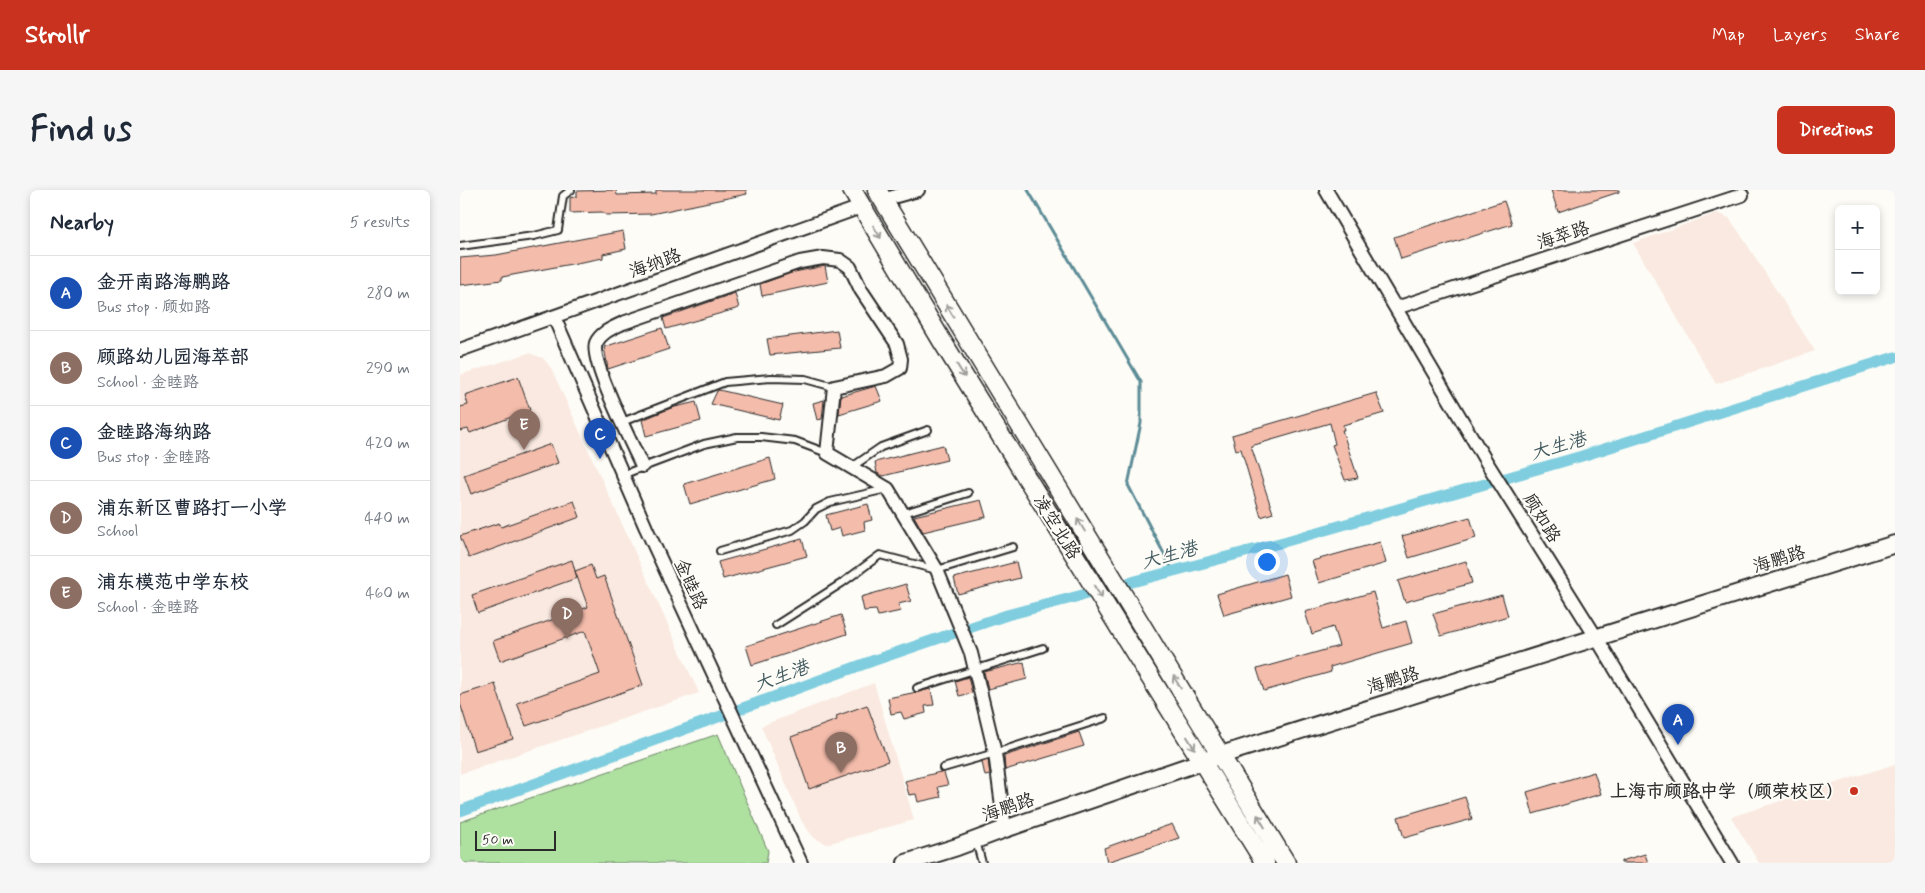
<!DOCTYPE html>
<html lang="en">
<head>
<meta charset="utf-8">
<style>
  body { margin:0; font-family:Mynerve,"LXGW WenKai TC",sans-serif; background:#f6f6f7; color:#1f2937 }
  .controls { position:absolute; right:15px; top:15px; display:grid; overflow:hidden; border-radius:8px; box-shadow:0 2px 8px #0003 }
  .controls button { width:45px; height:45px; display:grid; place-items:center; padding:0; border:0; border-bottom:1px solid #e0e1e3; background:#fff; color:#1f2937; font:25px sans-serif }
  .scale { position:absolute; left:15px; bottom:12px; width:81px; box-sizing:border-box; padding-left:5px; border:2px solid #2b2b2b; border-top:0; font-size:14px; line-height:18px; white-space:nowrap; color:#2b2b2b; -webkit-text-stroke:4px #fdfcf7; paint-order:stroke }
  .you { position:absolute; left:806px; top:371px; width:18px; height:18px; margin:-12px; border:4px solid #fff; border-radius:50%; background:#1a73e8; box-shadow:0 0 0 8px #1a73e833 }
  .badge { display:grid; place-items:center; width:32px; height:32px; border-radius:50%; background:#c8321e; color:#fff; font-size:16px; font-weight:700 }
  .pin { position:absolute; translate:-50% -41px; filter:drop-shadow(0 1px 2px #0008) }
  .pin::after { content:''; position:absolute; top:26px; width:18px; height:15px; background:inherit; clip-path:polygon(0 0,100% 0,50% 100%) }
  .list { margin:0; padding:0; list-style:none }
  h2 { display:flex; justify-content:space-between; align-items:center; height:65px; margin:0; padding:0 20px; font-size:21px }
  h2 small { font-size:16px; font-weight:400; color:#747a83 }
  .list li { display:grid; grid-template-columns:32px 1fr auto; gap:15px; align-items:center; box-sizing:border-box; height:75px; padding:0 20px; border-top:1px solid #e0e1e3 }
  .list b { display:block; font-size:19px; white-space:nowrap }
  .list p { margin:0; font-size:16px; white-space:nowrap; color:#747a83 }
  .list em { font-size:16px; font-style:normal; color:#747a83 }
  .map { position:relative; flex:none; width:1435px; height:673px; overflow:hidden; border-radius:8px }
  header { display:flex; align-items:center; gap:30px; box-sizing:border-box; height:70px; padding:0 25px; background:#c8321e; color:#fff }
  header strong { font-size:24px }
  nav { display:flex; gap:28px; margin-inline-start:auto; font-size:18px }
  .intro { display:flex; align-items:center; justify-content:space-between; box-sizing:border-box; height:120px; padding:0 30px }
  h1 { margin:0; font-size:35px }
  .button { padding:12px 22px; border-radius:8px; background:#c8321e; color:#fff; font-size:18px; font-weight:700 }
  main { display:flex; gap:30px; padding:0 30px }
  aside { flex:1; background:#fff; border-radius:8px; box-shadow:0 2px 8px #0003 }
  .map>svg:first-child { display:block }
</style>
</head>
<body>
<header>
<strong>Strollr</strong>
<nav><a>Map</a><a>Layers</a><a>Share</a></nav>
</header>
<div class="intro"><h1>Find us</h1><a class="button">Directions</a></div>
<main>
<aside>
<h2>Nearby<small>5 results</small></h2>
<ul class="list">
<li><span class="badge" style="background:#1a4fb4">A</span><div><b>金开南路海鹏路</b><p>Bus stop · 顾如路</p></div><em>280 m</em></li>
<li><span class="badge" style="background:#8d6e63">B</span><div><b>顾路幼儿园海萃部</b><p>School · 金睦路</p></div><em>290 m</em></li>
<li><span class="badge" style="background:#1a4fb4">C</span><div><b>金睦路海纳路</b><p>Bus stop · 金睦路</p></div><em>420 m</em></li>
<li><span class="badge" style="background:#8d6e63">D</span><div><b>浦东新区曹路打一小学</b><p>School</p></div><em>440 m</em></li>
<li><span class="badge" style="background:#8d6e63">E</span><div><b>浦东模范中学东校</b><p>School · 金睦路</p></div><em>460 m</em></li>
</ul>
</aside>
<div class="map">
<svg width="1435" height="673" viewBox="0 0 1435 673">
  <rect width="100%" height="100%" fill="#fdfcf7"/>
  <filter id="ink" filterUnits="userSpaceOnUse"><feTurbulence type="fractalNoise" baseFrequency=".02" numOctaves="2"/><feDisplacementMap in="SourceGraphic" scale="10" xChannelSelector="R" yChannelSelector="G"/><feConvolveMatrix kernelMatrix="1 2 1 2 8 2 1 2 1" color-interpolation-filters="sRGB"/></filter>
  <g filter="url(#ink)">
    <path fill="#fae9e0" d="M1257,23L1269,28L1279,42L1355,161L1256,194L1173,53Z
      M69,163L83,168L91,178L239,503L0,584V185Z
      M414,493L454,630L367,654L354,648L342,632L301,536Z
      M1435,574V673H1299L1271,627Z"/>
    <path fill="#aee0a0" stroke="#6c8666" d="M258,544L308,661L306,673H0V632Z"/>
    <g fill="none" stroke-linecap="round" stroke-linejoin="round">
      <path stroke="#5d8c96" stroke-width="3" d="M568,0L681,192V233L668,295L713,381"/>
      <path stroke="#7fcdde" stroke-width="11" d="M0,621L415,470L547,425L827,351L1122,266L1435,167"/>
    </g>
    <path fill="#f4bcab" stroke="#2b2b2b" d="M156,0L157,5L196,4V0H286L287,4L191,24L146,25L142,22L110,23V8L117,6V1Z
      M1091,0H1159V2L1098,22Z
      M1044,11L1052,34L941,69L934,47Z
      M163,41L166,59L143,64V68L42,87V90L0,95V68L36,65Z
      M365,76L368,92L302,106L300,94L334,82Z
      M275,103L279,118L206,139L203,128Z
      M202,138L209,159L148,179L144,157Z
      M377,140L380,158L310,165L307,149Z
      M58,187L70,220L10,243L8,239L0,241V217L8,215L5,205Z
      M416,196L422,211L379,224L381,206Z
      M259,200L323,215L319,230L251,214L257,201Z
      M916,203L924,223L883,235L884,240H882L898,288L885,290L872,255L875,254L870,233L791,256L813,323L801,327L781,259L776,260L772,245Z
      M364,210L362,229L357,230L353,213Z
      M236,212L241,231L186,246L182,230L211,218Z
      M91,254L98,273L11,304L4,285Z
      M483,255L487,270L423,286L417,283L415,272Z
      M310,268L315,289L230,314L224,294Z
      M521,310L526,327L463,342L454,326Z
      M114,311L120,327L9,368L0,346L39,333L41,337Z
      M408,314L412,330L404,332L405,340L382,346L380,338L370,341L366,325Z
      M1010,327L1016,348L949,368L942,346Z
      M342,349L347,366L263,389L258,372Z
      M920,352L926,373L859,393L852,371Z
      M112,370L117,388L18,423L12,405Z
      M1006,371L1012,393L945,412L938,391Z
      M556,372L560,388L498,404L494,388Z
      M131,375L136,389L144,386L183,495L66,536L57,513L140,484L125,441L40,471L33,451L128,417L115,381Z
      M825,384L831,406L764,425L757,404Z
      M446,394L451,411L438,414L441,421L418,426L416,420L404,421L401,407Z
      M913,402L923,438L946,431L952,453L870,477L871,482L804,501L797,479L879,456L873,437L852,444L845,422Z
      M1042,405L1048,426L981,446L973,424Z
      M381,425L387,444L292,475L286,456Z
      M564,472L567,489L528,499L524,482Z
      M508,487L512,503L499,506L495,491Z
      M35,494L53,549L15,561L0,513V505Z
      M471,499L474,515L465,516L466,523L444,529L441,522L431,524L428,508Z
      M407,515L428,571L349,599L331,547L377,530L376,526Z
      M619,542L624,556L545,580L544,566Z
      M528,570L530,585L525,586L522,572Z
      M480,582L484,583L488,595L478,597L481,607L458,612L456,604L449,605L445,591Z
      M1134,582L1141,604L1073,624L1067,602Z
      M1005,607L1012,629L944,648L938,627Z
      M712,634L719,648L647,672L644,658Z
      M1185,664L1188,673H1161V671Z"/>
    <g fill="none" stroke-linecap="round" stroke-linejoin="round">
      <g stroke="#2b2b2b" stroke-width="10">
        <path id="service" d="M0,56L74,46L98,40L103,6L111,0
          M162,232L265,192L311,188L345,189L374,197
          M392,277L421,257L468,240
          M162,285L244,254L277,247H301L335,251L367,263
          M444,323L508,303
          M260,361L332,340L345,331L356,319L370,312L427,299
          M316,435L382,393L420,365L477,380L553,357
          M457,498L583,458
          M483,578L535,563L645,528
          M516,651L522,673"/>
      </g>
      <g stroke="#2b2b2b" stroke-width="16">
        <path id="minor" d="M866,0L1027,273L1136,447L1272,673
          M422,10L458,0
          M936,118L1282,5
          M94,127L186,338L341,673
          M0,160L401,17
          M182,276C173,256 129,170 136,153C141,142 153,138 163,133L340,72L363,68L380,70L390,77L401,100L437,154L441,169L440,178L426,186L374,197L367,263L428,299L477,380L511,463L535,563L545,639"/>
      </g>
      <g stroke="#2b2b2b" stroke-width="20">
        <path id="tertiary" d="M446,673L497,657L545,639L761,565L1435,354"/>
      </g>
      <g stroke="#2b2b2b" stroke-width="21">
        <path id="secondary" d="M392,0L482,151L805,673
          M417,0L826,673"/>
      </g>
      <use href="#service" stroke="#fdfcf7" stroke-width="6"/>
      <use href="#minor" stroke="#fdfcf7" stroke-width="12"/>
      <use href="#tertiary" stroke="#fdfcf7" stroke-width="16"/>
      <use href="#secondary" stroke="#fdfcf7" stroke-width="18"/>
    </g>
    <defs><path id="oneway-shaft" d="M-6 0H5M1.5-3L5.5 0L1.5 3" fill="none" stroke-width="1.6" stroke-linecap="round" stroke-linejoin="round" transform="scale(1.25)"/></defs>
    <g stroke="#9e9e9b">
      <use href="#oneway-shaft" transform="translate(417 42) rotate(59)"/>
      <use href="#oneway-shaft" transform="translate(490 121) rotate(-121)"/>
      <use href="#oneway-shaft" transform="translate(501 181) rotate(58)"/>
      <use href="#oneway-shaft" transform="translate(621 335) rotate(-121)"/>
      <use href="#oneway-shaft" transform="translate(638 402) rotate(58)"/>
      <use href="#oneway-shaft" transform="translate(717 492) rotate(-121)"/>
      <use href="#oneway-shaft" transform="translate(731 553) rotate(58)"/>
      <use href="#oneway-shaft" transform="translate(801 631) rotate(-121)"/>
    </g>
  </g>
  <circle fill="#c8321e" stroke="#fdfcf7" stroke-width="2" cx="1394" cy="601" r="5"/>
  <g text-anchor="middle" stroke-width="4" stroke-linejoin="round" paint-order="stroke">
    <g font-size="18" fill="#2b2b2b" stroke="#fdfcf7">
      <text transform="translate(1103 45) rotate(-18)" y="6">海萃路</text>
      <text transform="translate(195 73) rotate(-20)" y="6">海纳路</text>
      <text transform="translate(1082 328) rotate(58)" y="6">顾如路</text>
      <text transform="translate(597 337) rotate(58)" y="6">凌空北路</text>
      <text transform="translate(1319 369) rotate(-17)" y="6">海鹏路</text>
      <text transform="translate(231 394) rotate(65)" y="6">金睦路</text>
      <text transform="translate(933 490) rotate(-17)" y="6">海鹏路</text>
      <text transform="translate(548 617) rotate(-19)" y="6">海鹏路</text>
    </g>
    <g font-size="18" font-weight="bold" fill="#2b2b2b" stroke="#fdfcf7" text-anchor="end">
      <text x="1384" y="607">上海市顾路中学（顾荣校区）</text>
    </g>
    <g font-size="19" font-style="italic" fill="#445c61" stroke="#fdfcf7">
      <text transform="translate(1098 255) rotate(-16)" y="7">大生港</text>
      <text transform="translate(709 364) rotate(-15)" y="7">大生港</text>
      <text transform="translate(321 485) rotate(-20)" y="7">大生港</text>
    </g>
  </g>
</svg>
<div class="controls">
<button>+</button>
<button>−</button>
</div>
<div class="scale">50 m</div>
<div class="you"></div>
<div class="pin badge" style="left:1218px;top:555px;background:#1a4fb4">A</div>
<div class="pin badge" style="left:381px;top:583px;background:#8d6e63">B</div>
<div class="pin badge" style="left:140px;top:269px;background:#1a4fb4">C</div>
<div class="pin badge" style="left:107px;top:449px;background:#8d6e63">D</div>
<div class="pin badge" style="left:64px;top:260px;background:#8d6e63">E</div>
</div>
</main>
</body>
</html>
